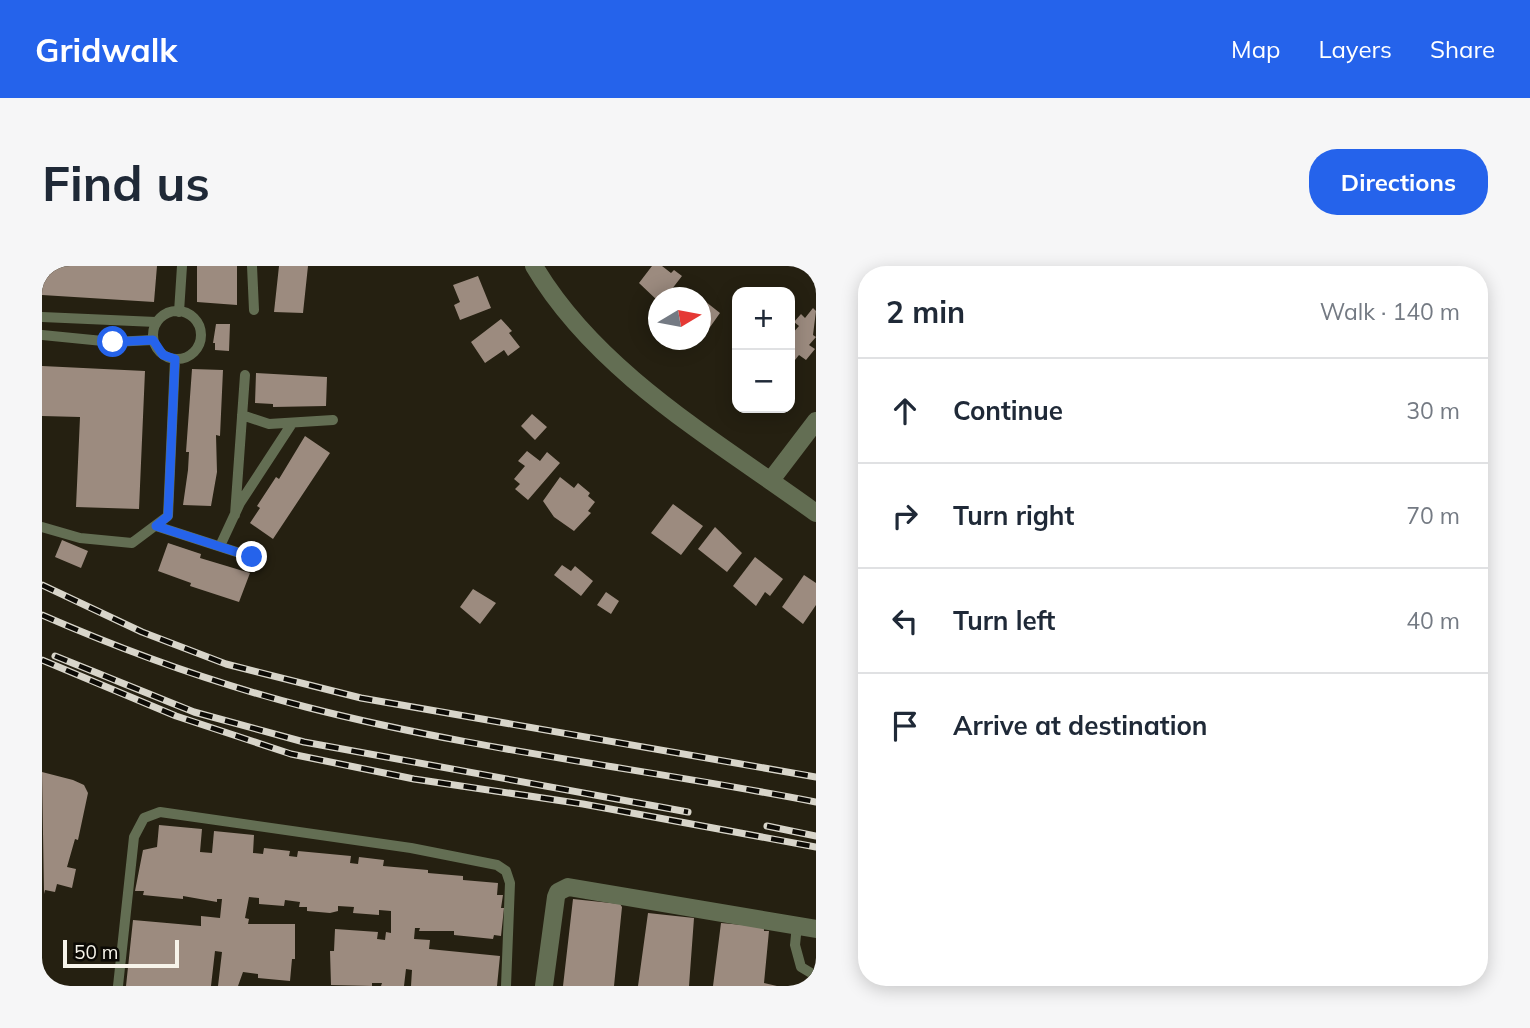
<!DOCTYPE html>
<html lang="en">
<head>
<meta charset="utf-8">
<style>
  body { margin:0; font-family:Mulish,sans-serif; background:#f6f6f7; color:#1f2937 }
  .controls { position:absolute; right:21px; top:21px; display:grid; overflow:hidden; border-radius:14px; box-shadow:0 4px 18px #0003 }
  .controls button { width:63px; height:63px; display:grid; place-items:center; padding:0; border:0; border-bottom:2px solid #e0e1e3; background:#fff; color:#1f2937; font:35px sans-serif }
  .compass { position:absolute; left:606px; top:21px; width:63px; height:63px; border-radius:50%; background:#fff; box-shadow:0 4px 18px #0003; rotate:80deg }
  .scale { position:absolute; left:21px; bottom:18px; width:116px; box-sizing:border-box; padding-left:7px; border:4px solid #f7f4ea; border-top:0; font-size:19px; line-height:24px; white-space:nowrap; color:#f7f4ea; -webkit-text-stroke:5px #0c0a05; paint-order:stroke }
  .stop { position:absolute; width:21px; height:21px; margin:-16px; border:5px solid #2563eb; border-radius:50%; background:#fff }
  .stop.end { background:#2563eb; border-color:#fff; box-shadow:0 2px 7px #0008 }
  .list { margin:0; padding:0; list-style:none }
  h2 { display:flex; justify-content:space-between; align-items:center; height:91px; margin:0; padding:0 28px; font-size:30px }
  h2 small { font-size:23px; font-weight:400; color:#747a83 }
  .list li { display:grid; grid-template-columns:46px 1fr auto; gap:21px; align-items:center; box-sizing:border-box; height:105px; padding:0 28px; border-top:2px solid #e0e1e3 }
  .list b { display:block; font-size:26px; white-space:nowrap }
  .list em { font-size:23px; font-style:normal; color:#747a83 }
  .icon { flex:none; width:38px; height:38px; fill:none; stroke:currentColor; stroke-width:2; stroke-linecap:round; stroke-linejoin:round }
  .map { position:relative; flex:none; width:774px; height:720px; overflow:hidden; border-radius:28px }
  header { display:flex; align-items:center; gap:42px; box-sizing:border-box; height:98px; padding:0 35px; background:#2563eb; color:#fff }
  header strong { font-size:33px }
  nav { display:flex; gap:38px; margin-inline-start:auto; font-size:24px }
  .intro { display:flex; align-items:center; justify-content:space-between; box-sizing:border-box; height:168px; padding:0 42px }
  h1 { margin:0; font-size:49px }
  .button { padding:18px 32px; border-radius:28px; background:#2563eb; color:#fff; font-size:24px; font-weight:700 }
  main { display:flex; gap:42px; padding:0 42px }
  aside { flex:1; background:#fff; border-radius:28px; box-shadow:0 4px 18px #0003 }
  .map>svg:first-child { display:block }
</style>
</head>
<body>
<header>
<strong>Gridwalk</strong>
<nav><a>Map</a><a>Layers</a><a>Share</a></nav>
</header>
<div class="intro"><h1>Find us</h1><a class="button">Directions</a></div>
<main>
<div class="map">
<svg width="774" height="720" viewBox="0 0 774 720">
  <rect width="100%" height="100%" fill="#252011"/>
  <path fill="#9c8b7f" d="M0,0H115L112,36L0,29Z
    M155,0H195V39L155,36Z
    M237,0H266L261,47L232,46Z
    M610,0H620L629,7L632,4L640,10L623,32H617V36L597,17Z
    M436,10L449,42L418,54L412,39L418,36L411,19Z
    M659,32L678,47L661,71L659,69Z
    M771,42L774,45L771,69L774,71L767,79L773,83L764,94L757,89L753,94L748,89V70L757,60L752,56L759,48L763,52Z
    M459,53L470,65L467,67L478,81L466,90L462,84L443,97L429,76Z
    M174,58H188L187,85L173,84V77H171Z
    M0,100L103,105L97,243L34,241L38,151L0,150Z
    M150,103L181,104L178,170L174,169L175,206L169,240L141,239L146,204L147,186H144Z
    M214,107L285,111L284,140L231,141V138L213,137Z
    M490,148L505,161L493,174L479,160Z
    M263,170L288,187L231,273L208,257L218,242L215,240L234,211L237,213Z
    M485,185L498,195L505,186L518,197L486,234L473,223L478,218L472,213L483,200L476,195Z
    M518,211L532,222L536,217L548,227L546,230L553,236L546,245L549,247L532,265L512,251L501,235Z
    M631,238L661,260L639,289L609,267Z
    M673,261L700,287L685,306L656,283Z
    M20,274L46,285L39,302L13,291Z
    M126,277L159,288L158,292L208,307L197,336L148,320L149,317L116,305Z
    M713,291L741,313L728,330L723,326L714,340L691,320Z
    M520,299L529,305L533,300L551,315L539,330L512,309Z
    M762,309L774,317V339L761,358L740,341Z
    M431,323L454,337L438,358L418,341Z
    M564,326L577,335L569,348L555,339Z
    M0,506L31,514L42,519L46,527L36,574L33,573L25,601L34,603L30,622L15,618L13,626L3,624L2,628Z
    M117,559L160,563L158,586L170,587L172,565L212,569L211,587L221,588L222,582L248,585L247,590L255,591L256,585L309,590L308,597L316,598L317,591L342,594L341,600L386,604V607L421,610V614L456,617L455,629H461L459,642H462L459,670L452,669L451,673L412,669V665H377L378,662H373L372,673L388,674L387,683L458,690L455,720H369L370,704L364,703L362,720H339L340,717H330V720L289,719L288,685H292L293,663L336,666L335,673L343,674L344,666L349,667V645L337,644V649L311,647L312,641L296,640V645L288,647L265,645V641H257L258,636L243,634L242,640L217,638V632L207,631L203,652L207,653L206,658H253V693H250L248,715L216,712V708L201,706L196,720H176L180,686L173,685L169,720H84L91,654L159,660V650L178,652L180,633H175V636L141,630V633L101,629L102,625H93L101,584L115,581Z
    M531,633L578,638L580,641L572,720H521Z
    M606,647L652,652L647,720H596Z
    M679,657L722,661V665H727L722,717L735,720H671Z"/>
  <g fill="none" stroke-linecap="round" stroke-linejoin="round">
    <path stroke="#636e53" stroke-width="10" d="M210,0L212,44
      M111 69a24 24 0 1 1 48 0a24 24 0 1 1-48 0Z
      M137,46L140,0
      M0,51L114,56
      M0,69L71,76L111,74
      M200,149L227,158L291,154
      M193,249L203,109
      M114,260L210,291
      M0,261L38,272L90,277L126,250L133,93
      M178,280L198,237L249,159
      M755,659L753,679L759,701L774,710
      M76,720L92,571L102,552L118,546L369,582L455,599L464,605L468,617L464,720"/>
    <path stroke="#636e53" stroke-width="18" d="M492,0C555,107 675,175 774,247
      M729,214L774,155
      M502,720L514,631L516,626L526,621L774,663"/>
    <g stroke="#d8d5ca" stroke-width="7">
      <path id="rail" d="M0,319L100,366L184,398L319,432L774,511
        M0,349C85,386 174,418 264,441C431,484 605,503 774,536
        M13,390L152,446L262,476L646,546
        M0,394L134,450L249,488L372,513L541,538L774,581
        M725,560L774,570"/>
    </g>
    <use href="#rail" stroke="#0c0a05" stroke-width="4.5" stroke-dasharray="13" stroke-linecap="butt"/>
  </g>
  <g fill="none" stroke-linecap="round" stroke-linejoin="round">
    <path stroke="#2563eb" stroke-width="9" d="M71,76L111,74L121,89L133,93L126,250L114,260L210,291"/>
  </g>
</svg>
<div class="controls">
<button>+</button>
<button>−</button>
</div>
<svg class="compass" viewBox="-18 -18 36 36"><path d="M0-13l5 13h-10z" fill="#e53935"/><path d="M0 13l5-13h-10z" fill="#747a83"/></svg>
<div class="scale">50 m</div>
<div class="stop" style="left:71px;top:76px"></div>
<div class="stop end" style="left:210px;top:291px"></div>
</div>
<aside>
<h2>2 min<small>Walk · 140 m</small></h2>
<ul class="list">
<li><svg class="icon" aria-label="ahead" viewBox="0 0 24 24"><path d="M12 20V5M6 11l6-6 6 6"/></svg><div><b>Continue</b></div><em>30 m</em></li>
<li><svg class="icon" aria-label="right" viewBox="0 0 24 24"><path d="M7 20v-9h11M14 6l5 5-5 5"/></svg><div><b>Turn right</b></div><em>70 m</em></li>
<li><svg class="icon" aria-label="left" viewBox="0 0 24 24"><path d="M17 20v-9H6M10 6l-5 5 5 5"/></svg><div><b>Turn left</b></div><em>40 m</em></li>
<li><svg class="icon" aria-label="arrive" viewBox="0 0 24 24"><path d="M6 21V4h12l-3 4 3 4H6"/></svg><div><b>Arrive at destination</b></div></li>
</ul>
</aside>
</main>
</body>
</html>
